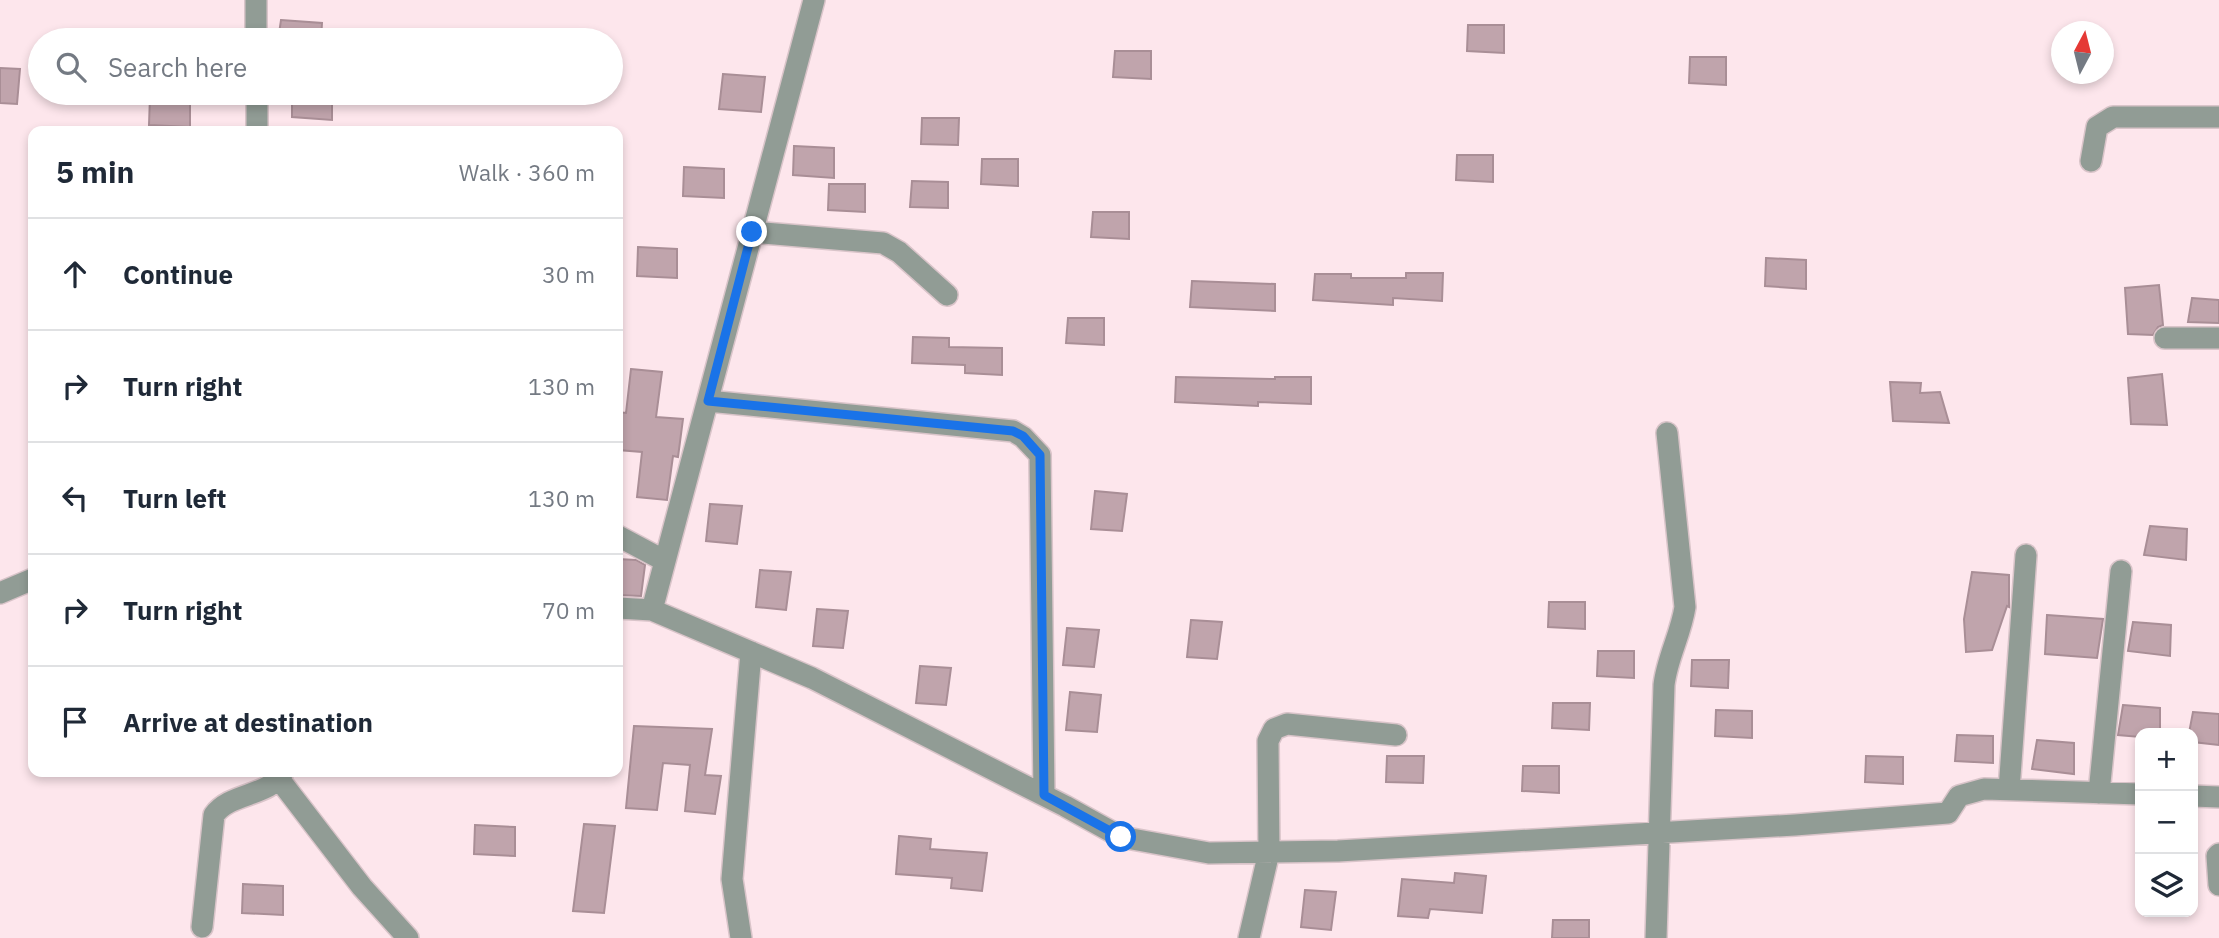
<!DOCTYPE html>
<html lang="en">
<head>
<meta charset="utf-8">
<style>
  body { margin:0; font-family:"IBM Plex Sans",sans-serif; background:#f6f6f7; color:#1f2937 }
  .controls { position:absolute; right:21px; bottom:21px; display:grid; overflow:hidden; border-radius:14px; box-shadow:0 4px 10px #0003 }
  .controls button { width:63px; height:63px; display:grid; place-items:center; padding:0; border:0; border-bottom:2px solid #e0e1e3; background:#fff; color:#1f2937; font:35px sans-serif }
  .compass { position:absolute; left:2051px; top:21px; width:63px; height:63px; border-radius:50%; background:#fff; box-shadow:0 4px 10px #0003; rotate:7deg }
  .stop { position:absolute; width:21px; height:21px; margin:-16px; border:5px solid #1a73e8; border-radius:50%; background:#fff }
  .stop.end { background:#1a73e8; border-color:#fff; box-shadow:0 2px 7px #0008 }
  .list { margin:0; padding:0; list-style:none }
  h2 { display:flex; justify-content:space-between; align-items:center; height:91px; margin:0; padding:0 28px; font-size:30px }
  h2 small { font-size:23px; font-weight:400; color:#747a83 }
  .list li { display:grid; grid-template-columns:46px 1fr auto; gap:21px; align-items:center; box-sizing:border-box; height:112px; padding:0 28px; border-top:2px solid #e0e1e3 }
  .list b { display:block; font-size:26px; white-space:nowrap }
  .list em { font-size:23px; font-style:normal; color:#747a83 }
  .icon { flex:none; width:38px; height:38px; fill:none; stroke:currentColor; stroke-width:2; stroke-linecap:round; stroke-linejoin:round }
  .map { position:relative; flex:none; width:2219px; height:938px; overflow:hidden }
  .search { position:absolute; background:#fff; box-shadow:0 4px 10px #0003; left:28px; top:28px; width:595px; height:77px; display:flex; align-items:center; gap:18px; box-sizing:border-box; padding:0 24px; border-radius:38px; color:#747a83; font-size:26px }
  .panel { position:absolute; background:#fff; box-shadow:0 4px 10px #0003; left:28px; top:126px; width:595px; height:651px; border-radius:14px }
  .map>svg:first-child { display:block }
</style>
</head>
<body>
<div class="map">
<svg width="2219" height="938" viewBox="0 0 2219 938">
  <rect width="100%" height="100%" fill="#fde6ec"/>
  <path fill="#c0a4ac" stroke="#a98e96" stroke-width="2" d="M281,20L322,23L321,40H278Z
    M1468,25H1504V53L1467,51Z
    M1115,51H1151V79L1113,77Z
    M1690,57H1726V85L1689,83Z
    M0,68L20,69L17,104L0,103Z
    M723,74L765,77L761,112L719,109Z
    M292,93H332V120L292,117Z
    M150,96L190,98V127L149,125Z
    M922,118H959L958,145L921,144Z
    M794,146L834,148V178L793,175Z
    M1457,155H1493V182L1456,180Z
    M982,159H1018V186L981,184Z
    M684,167L724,169V198L683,196Z
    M912,181L948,182V208L910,207Z
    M829,184H865V212L828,210Z
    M1093,212H1129V239L1091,237Z
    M638,247L677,249V278L637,276Z
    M1766,258L1806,260V289L1765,286Z
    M1406,273H1443L1442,301L1393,298V305L1313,300L1315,274H1351V278H1406Z
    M1192,281L1275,284V311L1190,307Z
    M2159,285L2163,325L2158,327L2153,335L2128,334L2125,288Z
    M2192,298L2219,300V323L2188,322Z
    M1068,318H1104V345L1066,343Z
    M913,337L949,338V347L1002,348V375L965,373V365L912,363Z
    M631,369L662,372L656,417L683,419L678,457L673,456L667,500L637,497L642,452L618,450V412L626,413Z
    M2162,374L2167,425L2131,424L2128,378Z
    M1176,377L1275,379V377H1311V404L1258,402V406L1175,402Z
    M1890,382L1921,383L1920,393L1940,392L1949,423L1893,421Z
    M1095,491L1127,494L1122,531L1091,529Z
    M710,504L742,506L737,544L706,541Z
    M2150,526L2187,529L2186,560L2144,555Z
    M618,559L636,560L645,565L641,596L618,595Z
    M760,570L791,572L786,610L756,607Z
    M1972,572L2009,575V607L2007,606L1992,650L1966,652L1964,619Z
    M1549,602H1585V629L1548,627Z
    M817,609L848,611L843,648L813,646Z
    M2047,615L2103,619L2097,658L2045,654Z
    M1191,620L1222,622L1217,659L1187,657Z
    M2133,622L2171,625L2170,656L2128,651Z
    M1067,628L1099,630L1094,667L1063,665Z
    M1598,651H1634V678L1597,676Z
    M1692,660H1729L1728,688L1691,686Z
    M920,666L951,668L946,705L916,703Z
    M1070,692L1101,695L1097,732L1066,730Z
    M1553,703H1590L1589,730L1552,728Z
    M2123,705L2160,708V733H2140V737L2118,735Z
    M1716,710L1752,711V738L1715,736Z
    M2193,712L2219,714V745L2193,742V733H2189Z
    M634,726L712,729L705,775L721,776L715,814L685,811L690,765L663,763L657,810L626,808Z
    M1957,735L1993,736V763L1955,761Z
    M2037,740L2074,743V774L2032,769Z
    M1387,756H1424L1423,783L1386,782Z
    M1866,756L1903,757V784L1865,782Z
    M1523,766H1559V793L1522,791Z
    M584,824L615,826L604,913L573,911Z
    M475,825L515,827V856L474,854Z
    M899,836L931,839L930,849L987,853L982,891L951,888L952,878L896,874Z
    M1455,873L1486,876L1482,913L1430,909L1428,918L1398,916L1402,879L1454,883Z
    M243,884L283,886V915L242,913Z
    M1305,890L1336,892L1331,930L1301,927Z
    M1553,920H1589V938H1552Z"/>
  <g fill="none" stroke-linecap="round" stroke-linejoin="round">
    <g stroke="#d9c4c9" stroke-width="24">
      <path id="minor" d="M256,0V40
        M257,93V131
        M2091,161L2097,127L2113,117H2219
        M752,232L883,243L899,252L947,295
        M2165,338H2219
        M708,401L1013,431L1023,437L1040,455L1044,795
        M618,536L665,561
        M0,593L33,579
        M618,608L652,610L812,678L1065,806L1121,837L1209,853L1338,851L1795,825L1948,813L1959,796L1984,789L2140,794
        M652,610L814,0
        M279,779L362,887L408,938
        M2009,790L2026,555
        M2099,793L2121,571
        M2193,796L2219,797
        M2219,854L2217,856L2219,885
        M202,927L214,815C230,792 270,797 283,772
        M741,938L732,879L751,652
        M1249,938L1269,852L1268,741L1274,729L1287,724L1396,735
        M1656,938L1664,685C1667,658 1681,634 1685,607L1667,433"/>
    </g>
    <use href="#minor" stroke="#919c95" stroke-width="21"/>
  </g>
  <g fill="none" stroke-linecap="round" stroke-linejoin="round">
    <path stroke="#1a73e8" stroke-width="9" d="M752,232L708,401L1013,431L1023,436L1040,455L1044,795L1121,837"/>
  </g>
</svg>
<div class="controls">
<button>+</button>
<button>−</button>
<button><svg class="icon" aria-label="layers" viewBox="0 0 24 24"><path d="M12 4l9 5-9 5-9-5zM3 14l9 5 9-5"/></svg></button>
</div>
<svg class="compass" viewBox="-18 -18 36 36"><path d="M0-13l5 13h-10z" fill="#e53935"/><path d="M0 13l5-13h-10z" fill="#747a83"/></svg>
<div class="stop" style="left:1121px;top:837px"></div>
<div class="stop end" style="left:752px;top:232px"></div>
<div class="search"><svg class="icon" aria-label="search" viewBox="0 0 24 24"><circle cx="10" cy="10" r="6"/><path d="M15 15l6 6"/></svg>Search here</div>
<section class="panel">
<h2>5 min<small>Walk · 360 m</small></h2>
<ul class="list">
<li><svg class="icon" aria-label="ahead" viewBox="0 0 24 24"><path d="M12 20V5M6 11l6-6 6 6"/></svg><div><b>Continue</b></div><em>30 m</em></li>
<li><svg class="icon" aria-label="right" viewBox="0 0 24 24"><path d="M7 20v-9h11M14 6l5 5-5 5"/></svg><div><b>Turn right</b></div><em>130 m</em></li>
<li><svg class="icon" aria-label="left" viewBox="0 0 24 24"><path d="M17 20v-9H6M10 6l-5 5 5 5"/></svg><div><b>Turn left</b></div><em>130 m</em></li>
<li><svg class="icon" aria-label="right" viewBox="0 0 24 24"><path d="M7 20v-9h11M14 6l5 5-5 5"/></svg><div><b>Turn right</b></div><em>70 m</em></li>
<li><svg class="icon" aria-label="arrive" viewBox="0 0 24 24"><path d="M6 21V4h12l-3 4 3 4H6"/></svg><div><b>Arrive at destination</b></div></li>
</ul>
</section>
</div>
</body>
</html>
